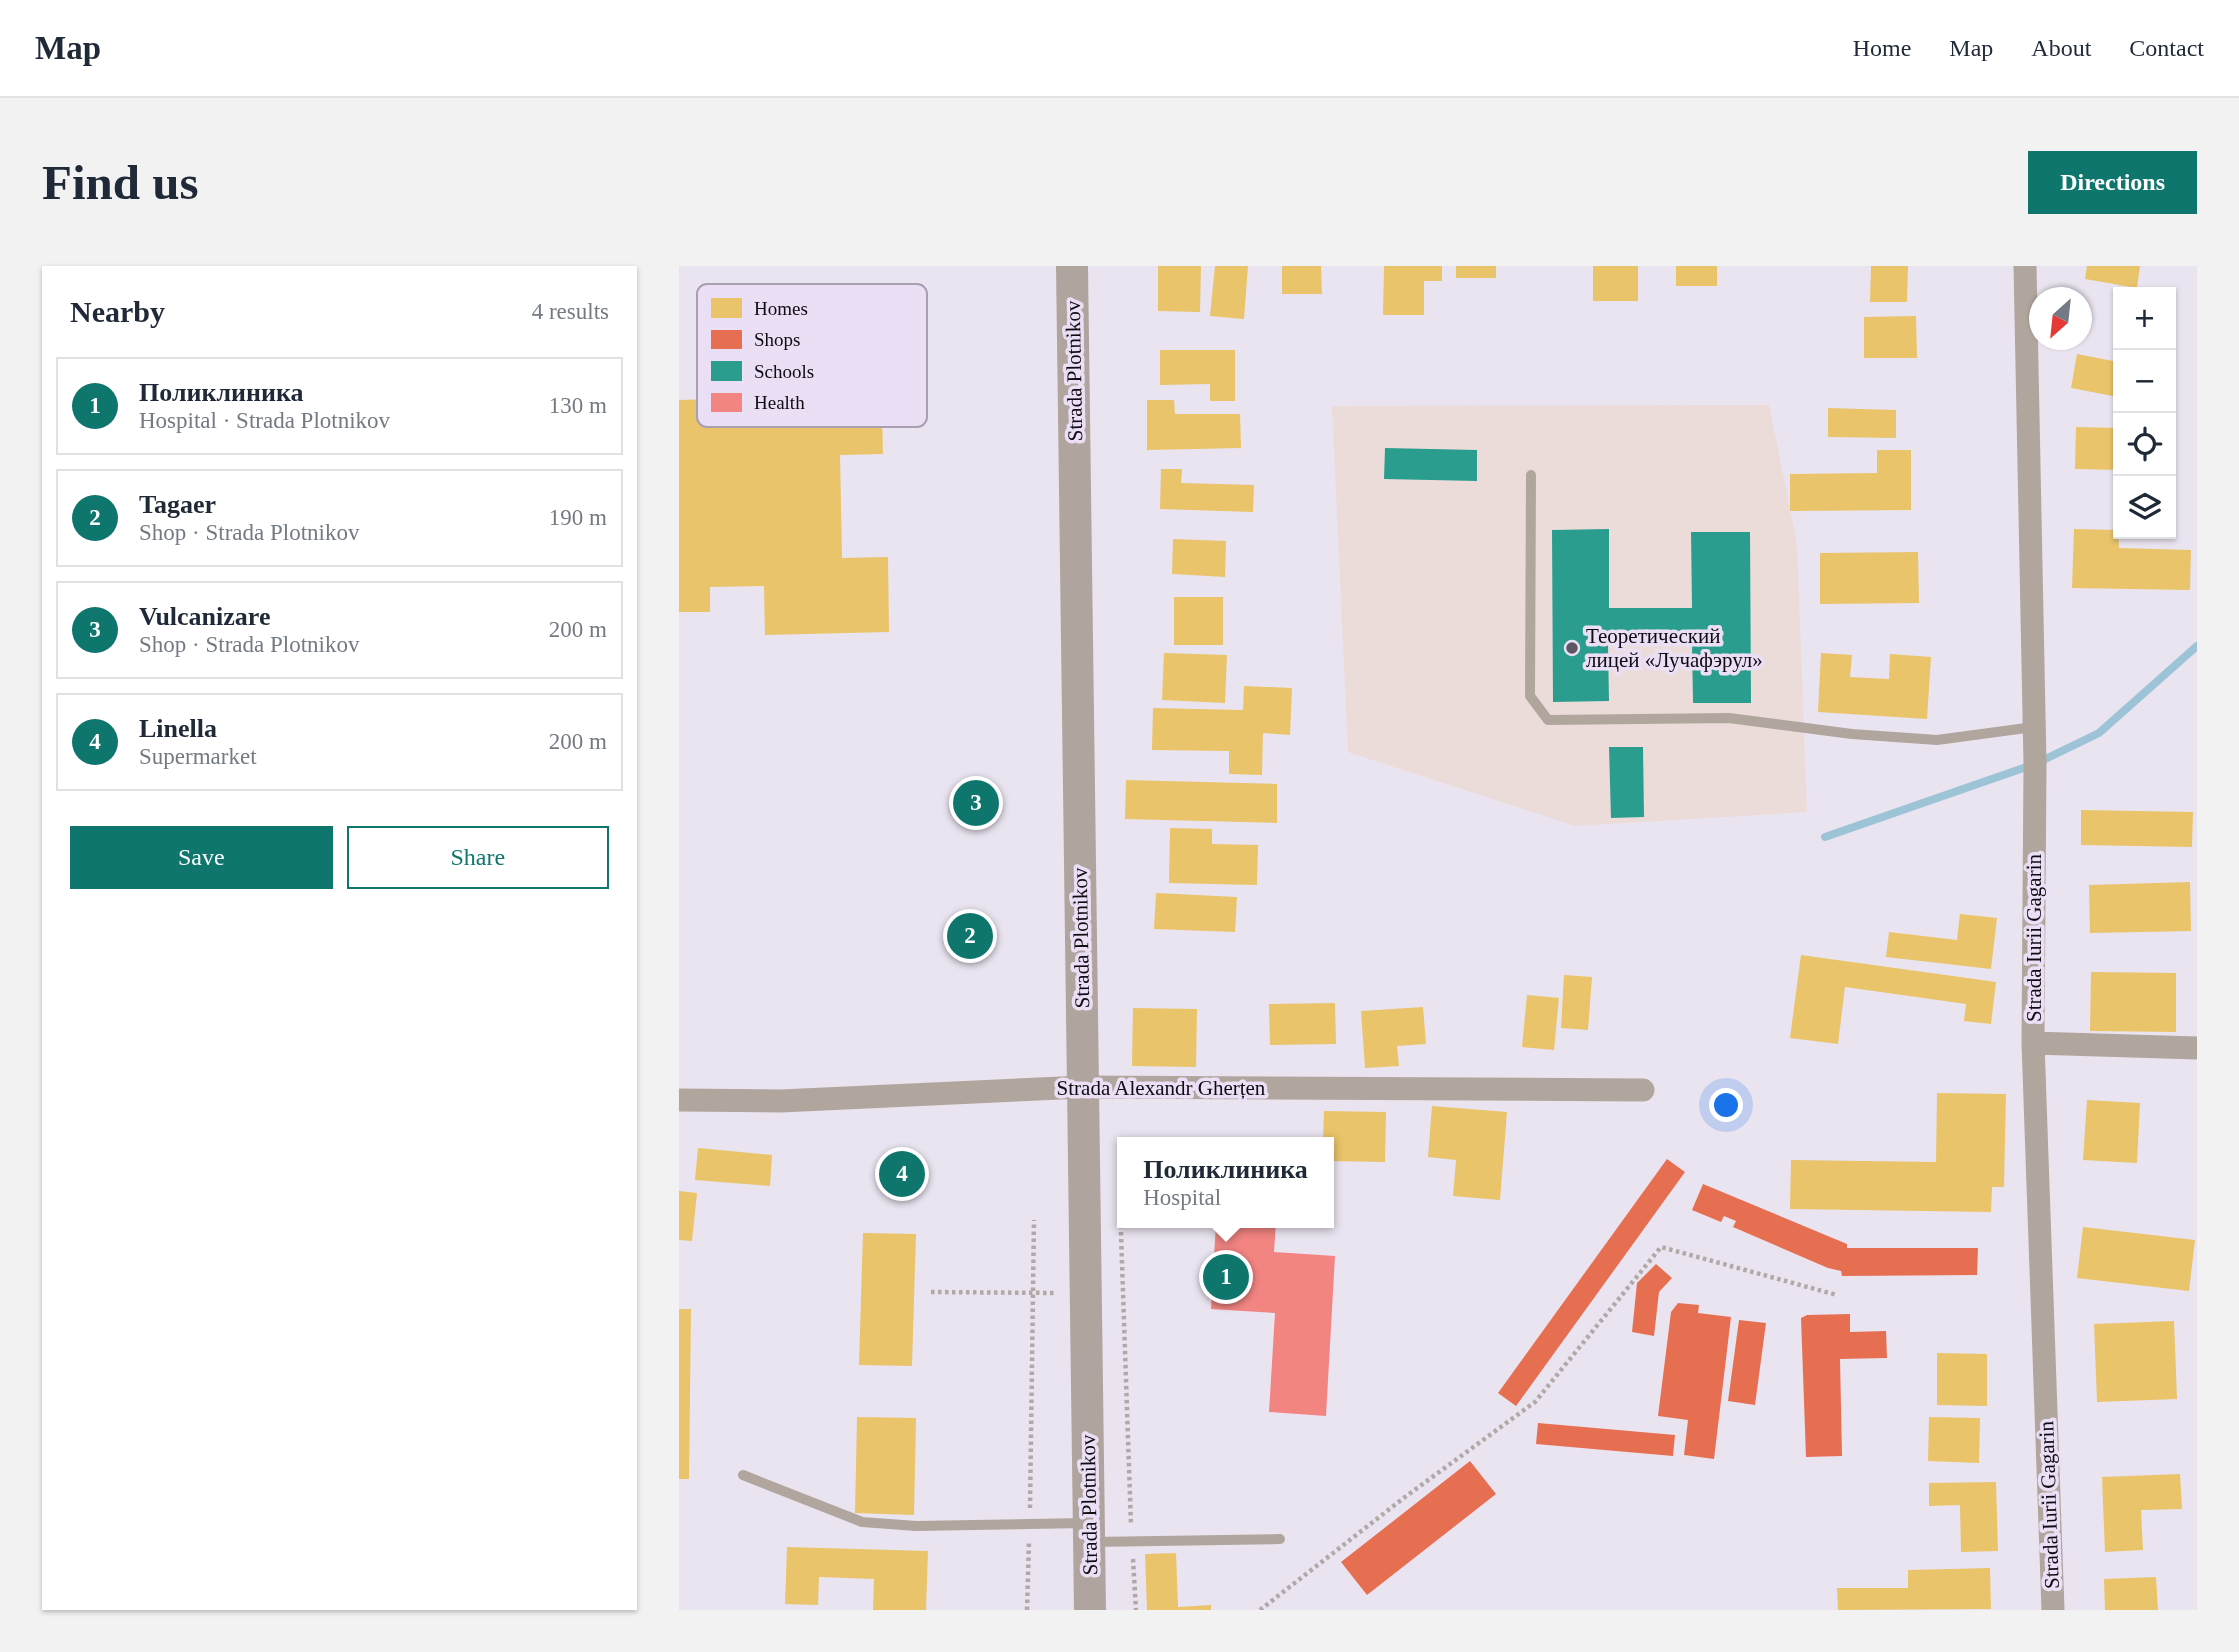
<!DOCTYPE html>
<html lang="en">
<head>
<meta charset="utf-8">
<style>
  body { margin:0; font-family:Georgia,serif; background:#f2f2f3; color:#1f2937 }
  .controls { position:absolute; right:21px; top:21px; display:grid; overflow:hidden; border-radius:0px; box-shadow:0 2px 5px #0004 }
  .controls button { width:63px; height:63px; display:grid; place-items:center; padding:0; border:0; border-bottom:2px solid #e0e1e3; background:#fff; color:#1f2937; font:35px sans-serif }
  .compass { position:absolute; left:1350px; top:21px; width:63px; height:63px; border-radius:50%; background:#fff; box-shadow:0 2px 5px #0004; rotate:207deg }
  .you { position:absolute; left:1048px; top:840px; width:24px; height:24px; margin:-18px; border:5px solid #fff; border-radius:50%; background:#1a73e8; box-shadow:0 0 0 10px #1a73e833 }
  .badge { display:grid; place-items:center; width:46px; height:46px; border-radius:50%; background:#0f766e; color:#fff; font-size:23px; font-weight:700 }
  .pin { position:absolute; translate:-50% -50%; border:4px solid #fff; box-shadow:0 2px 7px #0006 }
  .popup { position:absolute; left:438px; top:871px; width:217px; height:91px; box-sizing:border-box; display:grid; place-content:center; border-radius:0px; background:#fff; filter:drop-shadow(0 2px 5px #0005); font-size:23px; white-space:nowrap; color:#747a83 }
  .popup b { font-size:26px; color:#1f2937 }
  .popup::after { content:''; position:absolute; left:50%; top:100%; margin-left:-14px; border:14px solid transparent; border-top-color:#fff }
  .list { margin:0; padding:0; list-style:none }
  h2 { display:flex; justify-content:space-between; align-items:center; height:91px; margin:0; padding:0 28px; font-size:30px }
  h2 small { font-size:23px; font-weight:400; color:#747a83 }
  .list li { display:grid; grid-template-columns:46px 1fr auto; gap:21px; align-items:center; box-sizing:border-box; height:98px; margin:0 14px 14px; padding:0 14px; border:2px solid #e0e1e3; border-radius:0px }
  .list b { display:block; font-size:26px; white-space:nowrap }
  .list p { margin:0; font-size:23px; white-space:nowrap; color:#747a83 }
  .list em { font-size:23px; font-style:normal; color:#747a83 }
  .actions { display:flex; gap:14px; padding:21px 28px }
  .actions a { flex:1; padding:16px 0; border:2px solid #0f766e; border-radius:0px; text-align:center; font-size:24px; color:#0f766e }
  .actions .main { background:#0f766e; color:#fff }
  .icon { flex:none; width:38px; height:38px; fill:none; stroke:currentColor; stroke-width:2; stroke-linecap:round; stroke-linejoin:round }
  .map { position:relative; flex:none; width:1518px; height:1344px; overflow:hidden; border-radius:0px }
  header { display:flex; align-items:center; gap:42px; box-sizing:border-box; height:98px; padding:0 35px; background:#fff; border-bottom:2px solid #e0e1e3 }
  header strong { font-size:33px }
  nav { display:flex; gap:38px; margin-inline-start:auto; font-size:24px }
  .intro { display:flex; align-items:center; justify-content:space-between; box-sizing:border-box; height:168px; padding:0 42px }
  h1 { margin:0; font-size:49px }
  .button { padding:18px 32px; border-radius:0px; background:#0f766e; color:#fff; font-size:24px; font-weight:700 }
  main { display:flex; gap:42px; padding:0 42px }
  aside { flex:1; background:#fff; border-radius:0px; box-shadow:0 2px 5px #0004 }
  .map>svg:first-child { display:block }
</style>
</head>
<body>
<header>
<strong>Map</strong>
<nav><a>Home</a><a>Map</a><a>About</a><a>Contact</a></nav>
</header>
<div class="intro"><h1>Find us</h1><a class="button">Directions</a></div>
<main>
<aside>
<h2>Nearby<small>4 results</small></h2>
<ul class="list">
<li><span class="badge">1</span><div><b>Поликлиника</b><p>Hospital · Strada Plotnikov</p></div><em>130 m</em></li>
<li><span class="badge">2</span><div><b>Tagaer</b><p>Shop · Strada Plotnikov</p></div><em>190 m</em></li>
<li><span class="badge">3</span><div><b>Vulcanizare</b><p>Shop · Strada Plotnikov</p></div><em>200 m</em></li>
<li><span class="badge">4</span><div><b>Linella</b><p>Supermarket</p></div><em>200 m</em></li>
</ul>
<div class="actions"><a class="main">Save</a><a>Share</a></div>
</aside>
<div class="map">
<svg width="1518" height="1344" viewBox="0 0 1518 1344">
  <rect width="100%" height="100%" fill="#eae4f0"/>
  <path fill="#ebdcda" d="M1090,139L1118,278L1128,546L896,560L669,486L653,140Z"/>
  <path fill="#e9c46a" d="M479,0H522L521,46L479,45Z
    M536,0H569L565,53L531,50Z
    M603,0H642L643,28H603Z
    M705,0H763V15H745V49H704Z
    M777,0H817V12H777Z
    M914,0H959V35H914Z
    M997,0H1038V20H997Z
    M1192,0H1229L1228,36H1191Z
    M1408,0H1461L1458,22L1406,13Z
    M1237,50L1238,92H1185V51Z
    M481,84H556V135H531V118L481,119Z
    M1398,88L1439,96V131L1392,122Z
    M202,109L204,188L161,189L163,292L209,291L210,366L86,369L85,320L31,321V346H0V134L33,133V162L87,161L86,111Z
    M468,134H495L496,148H561L562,182L468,184Z
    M1149,142L1217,144V172L1149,171Z
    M1397,161L1439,162V204L1396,203Z
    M1198,184H1232V244L1111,245V208L1198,207Z
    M482,203H503L502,217L575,219L574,246L481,243Z
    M1395,263L1439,264L1440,282L1512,284L1511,324L1393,322Z
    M494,273L547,275L546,311L493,308Z
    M1239,286L1240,337L1141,338V287Z
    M495,331H544V379H495Z
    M485,387L548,389L546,437L483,434Z
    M1142,387L1173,389L1171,411L1210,413L1211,388L1252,391L1248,453L1139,446Z
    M565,420L613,422L611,469L584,467L583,509L550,508V485L473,484L474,442L564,444Z
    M447,514L598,518V557L446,553Z
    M1402,544L1514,546L1513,581L1402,579Z
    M491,562L533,563V578L579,579L578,619L490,617Z
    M1511,616L1512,665L1411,667L1410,619Z
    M477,627L558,631L556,666L475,663Z
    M1281,648L1318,652L1312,703L1207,691L1210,666L1278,674Z
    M1122,689L1317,716L1312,758L1285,755L1287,738L1166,721L1159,778L1111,772Z
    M1412,706L1497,707V766L1411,765Z
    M885,709L913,711L909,764L882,762Z
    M848,729L880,732L875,784L843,781Z
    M656,737L657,778L591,779L590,738Z
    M744,741L747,778L718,780L720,800L686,802L682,745Z
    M454,742L518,743L517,801L453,800Z
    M1258,827L1327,828L1325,921H1313L1312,946L1111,943L1112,894L1257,896Z
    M1408,834L1461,837L1458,897L1404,894Z
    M753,840L828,846L821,934L774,930L777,894L749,891Z
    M645,845L707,846L706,896L650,895V876H644Z
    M19,882L93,889L91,920L16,914Z
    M0,925L18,927L13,975L0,974Z
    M1404,961L1516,974L1510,1025L1398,1012Z
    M184,967L237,968L233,1100L180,1099Z
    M0,1043H12L10,1213H0Z
    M1495,1055L1498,1133L1418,1136L1415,1058Z
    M1258,1087L1308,1088V1140L1258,1139Z
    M178,1151L237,1152L235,1249L176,1247Z
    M1250,1151L1301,1152L1300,1197L1249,1195Z
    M1501,1208L1503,1243L1462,1244L1464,1284L1426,1286L1423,1211Z
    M1317,1216L1319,1285L1282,1286L1281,1239L1250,1240V1217Z
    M108,1281L249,1285L247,1344H194L195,1313L140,1311L139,1339L106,1338Z
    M497,1287L499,1341L532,1339V1344H468L466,1288Z
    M1311,1302L1312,1343L1159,1344L1158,1322H1229V1304Z
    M1477,1311L1479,1344H1426L1425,1313Z"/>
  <path fill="#e76f51" d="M988,893L1006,906L837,1140L819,1127Z
    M1024,918L1168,978V982H1299L1298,1009L1163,1010L1162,1005L1149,1002L1054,961L1057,955L1045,950L1042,956L1013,944Z
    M977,998L993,1012L980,1026L975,1070L953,1066L958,1017Z
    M999,1037L1020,1039L1019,1047L1052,1051L1035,1193L1005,1189L1009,1154L979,1150L992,1046Z
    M1171,1048V1066L1207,1065L1208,1092L1161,1093L1163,1190L1127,1191L1122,1052L1128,1049Z
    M1060,1054L1087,1057L1076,1139L1049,1135Z
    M859,1157L996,1169L994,1190L857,1178Z
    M791,1195L817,1228L688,1329L662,1296Z"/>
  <path fill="#2a9d8f" d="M706,182L798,184V215L705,213Z
    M930,263V342H1013L1012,266H1071L1072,437H1014L1013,379H929L930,435L874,436L873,264Z
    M930,481H964L965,551L932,552Z"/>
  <path fill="#f28482" d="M537,957H597L595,986L656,990L647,1150L590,1146L596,1047L532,1043Z"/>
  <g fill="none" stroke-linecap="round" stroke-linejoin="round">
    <path stroke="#9dc4d6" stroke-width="8" d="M1146,571L1356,498L1420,467L1518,380"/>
    <path stroke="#b1a8a7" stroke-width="4.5" stroke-dasharray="3.5 3.5" stroke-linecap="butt" d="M441,938L452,1259
      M252,1026L377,1027
      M351,1242L355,954
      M454,1293L457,1344
      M348,1344L350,1275
      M581,1344L726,1231L856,1136L982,981L1158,1029"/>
    <path stroke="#b1a69e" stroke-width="10" d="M852,209L851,430L869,454L1050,452L1173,468L1258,474L1355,461
      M64,1209L183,1256L237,1260L407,1257
      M413,1276L601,1273"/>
    <path stroke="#b1a69e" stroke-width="23" d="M1346,0L1356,498L1354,777L1374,1344
      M1354,777L1518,782
      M0,834L102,835L404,821L964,824"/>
    <path stroke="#b0a49e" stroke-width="32" d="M393,0L411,1344"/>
  </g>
  <circle fill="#5c5760" stroke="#eadff5" stroke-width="2.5" cx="893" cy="382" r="7"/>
  <g text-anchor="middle" stroke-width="7" stroke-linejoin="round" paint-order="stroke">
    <g font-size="21" fill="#0f0b12" stroke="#eadff5">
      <text transform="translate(395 105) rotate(-91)" y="7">Strada Plotnikov</text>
      <text transform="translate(402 672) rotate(-91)" y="7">Strada Plotnikov</text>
      <text transform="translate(1355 672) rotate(-90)" y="7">Strada Iurii Gagarin</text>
      <text x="482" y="829">Strada Alexandr Gherțen</text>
      <text transform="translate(410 1239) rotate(-91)" y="7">Strada Plotnikov</text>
      <text transform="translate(1370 1239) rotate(-92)" y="7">Strada Iurii Gagarin</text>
    </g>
    <g font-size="21" fill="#0f0b12" stroke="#eadff5" text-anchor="start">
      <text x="907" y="377">Теоретический<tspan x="907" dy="24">лицей «Лучафэрул»</tspan></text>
    </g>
  </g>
  <rect x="18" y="18" width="230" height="143" rx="10" fill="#eadff5" stroke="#a89fb1" stroke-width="2"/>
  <rect x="32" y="32" width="31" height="20" fill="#e9c46a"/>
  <rect x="32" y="64" width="31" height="19" fill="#e76f51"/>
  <rect x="32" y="95" width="31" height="20" fill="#2a9d8f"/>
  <rect x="32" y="127" width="31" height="19" fill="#f28482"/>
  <g font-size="19" fill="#0f0b12">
    <text x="75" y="49">Homes</text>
    <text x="75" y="80">Shops</text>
    <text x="75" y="112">Schools</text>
    <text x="75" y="143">Health</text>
  </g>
</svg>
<div class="controls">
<button>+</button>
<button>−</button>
<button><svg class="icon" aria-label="locate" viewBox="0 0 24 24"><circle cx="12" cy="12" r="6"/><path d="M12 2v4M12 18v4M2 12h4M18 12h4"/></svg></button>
<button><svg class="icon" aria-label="layers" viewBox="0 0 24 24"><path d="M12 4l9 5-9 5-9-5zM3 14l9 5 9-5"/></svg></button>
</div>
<svg class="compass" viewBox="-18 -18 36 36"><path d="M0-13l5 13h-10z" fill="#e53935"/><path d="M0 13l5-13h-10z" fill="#747a83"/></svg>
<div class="you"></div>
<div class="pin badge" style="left:547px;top:1011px">1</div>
<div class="popup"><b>Поликлиника</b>Hospital</div>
<div class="pin badge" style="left:291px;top:670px">2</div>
<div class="pin badge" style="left:297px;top:537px">3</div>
<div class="pin badge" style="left:223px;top:908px">4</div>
</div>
</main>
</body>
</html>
